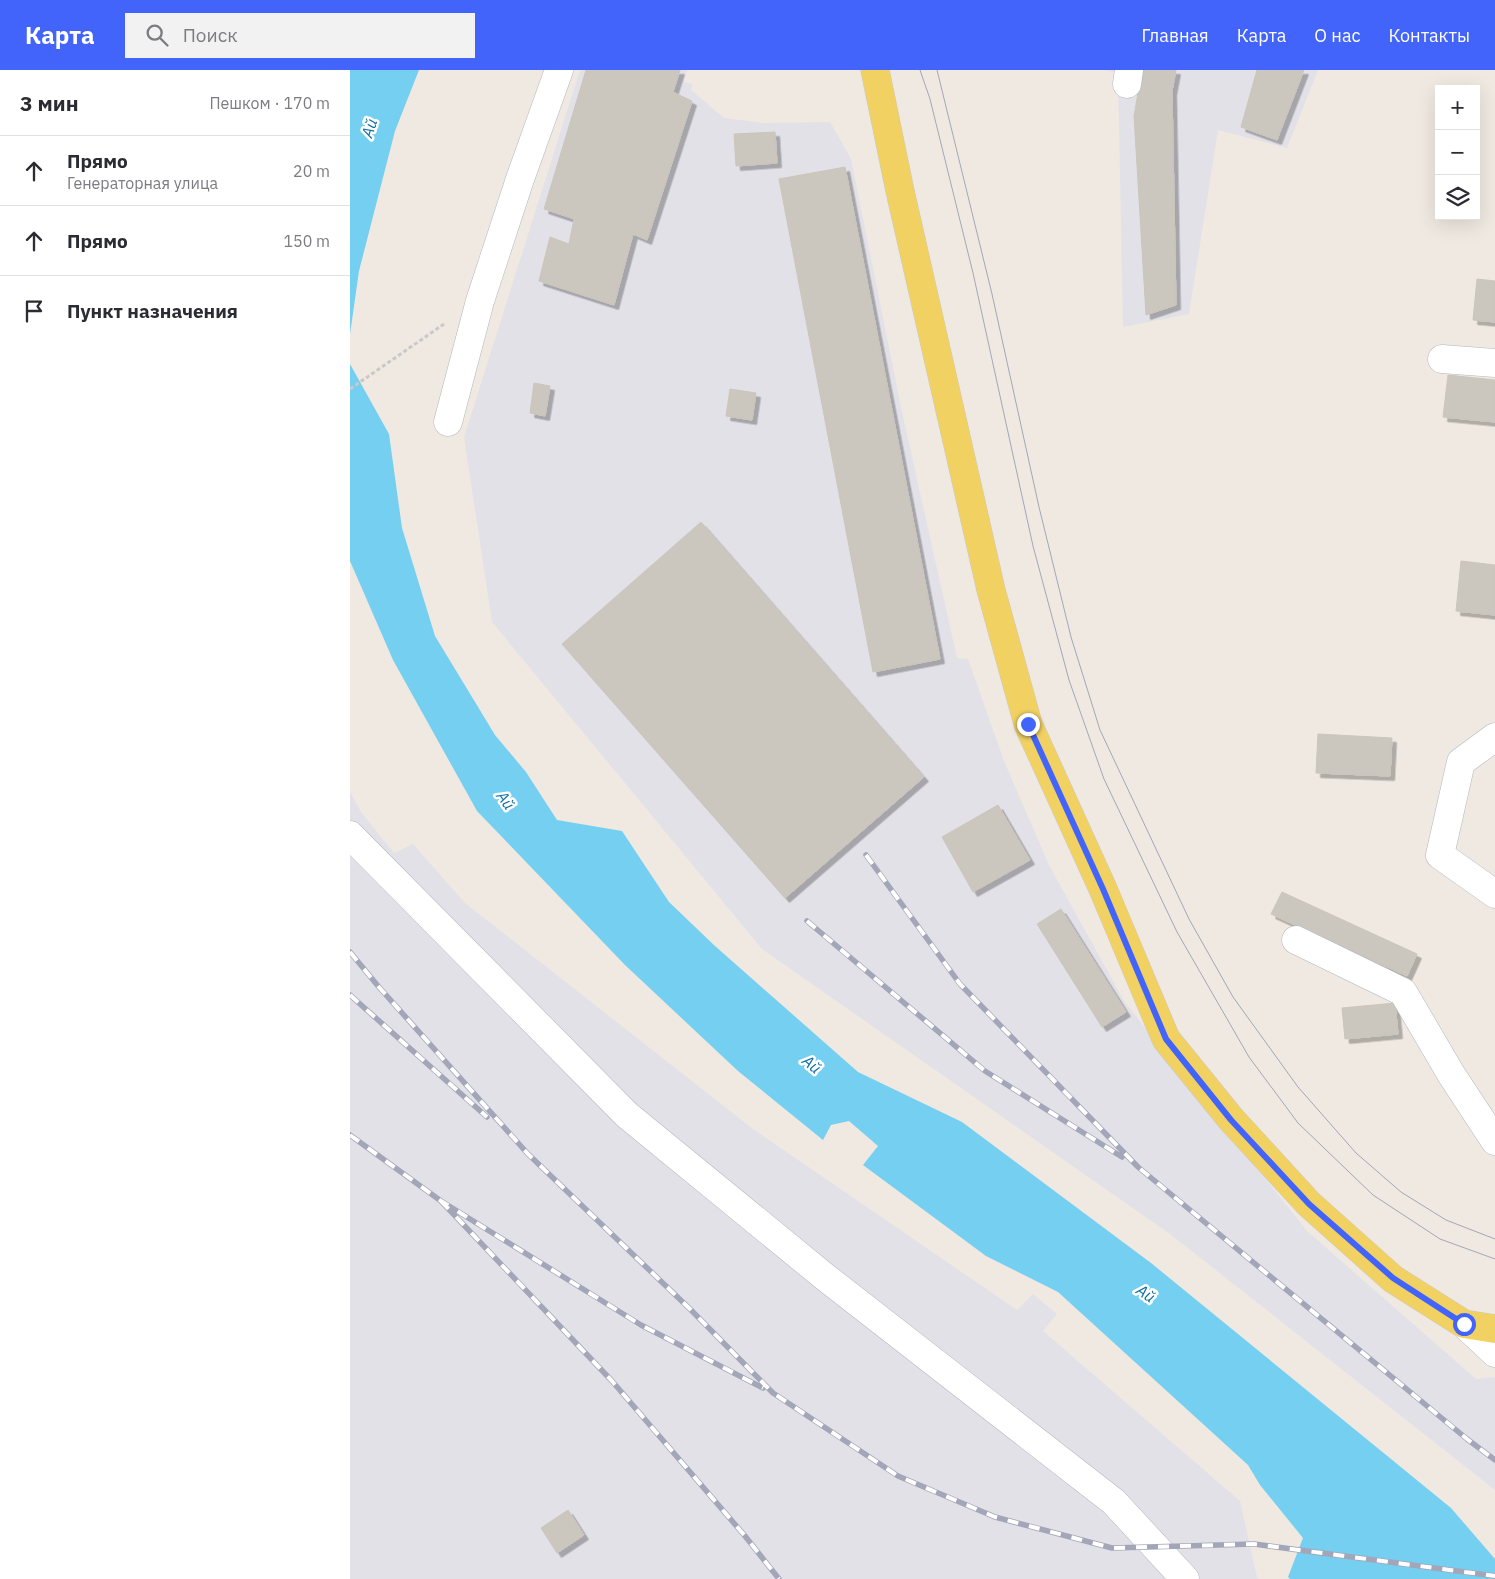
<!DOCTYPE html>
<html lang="ru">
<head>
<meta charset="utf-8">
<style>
  body { margin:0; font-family:"IBM Plex Sans",sans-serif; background:#f2f2f3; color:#2b2b33 }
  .controls { position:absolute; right:15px; top:15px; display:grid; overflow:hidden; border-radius:0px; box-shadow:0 5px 20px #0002 }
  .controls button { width:45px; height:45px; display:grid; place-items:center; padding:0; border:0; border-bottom:1px solid #e1e1e2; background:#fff; color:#2b2b33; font:25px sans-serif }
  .stop { position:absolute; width:15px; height:15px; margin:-11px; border:4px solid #4264fb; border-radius:50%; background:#fff }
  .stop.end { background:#4264fb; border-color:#fff; box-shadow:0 1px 5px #0008 }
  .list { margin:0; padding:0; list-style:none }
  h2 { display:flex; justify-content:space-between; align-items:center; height:65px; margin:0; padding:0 20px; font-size:21px }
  h2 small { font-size:16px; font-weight:400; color:#7c7c81 }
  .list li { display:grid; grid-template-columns:32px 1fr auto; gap:15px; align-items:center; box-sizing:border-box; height:70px; padding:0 20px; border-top:1px solid #e1e1e2 }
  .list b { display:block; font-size:19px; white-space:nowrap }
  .list p { margin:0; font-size:16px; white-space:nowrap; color:#7c7c81 }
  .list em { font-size:16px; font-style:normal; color:#7c7c81 }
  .icon { flex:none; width:28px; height:28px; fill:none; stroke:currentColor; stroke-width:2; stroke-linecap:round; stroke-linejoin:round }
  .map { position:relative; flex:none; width:1145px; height:1509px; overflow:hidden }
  header { display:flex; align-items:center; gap:30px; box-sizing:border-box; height:70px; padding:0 25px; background:#4264fb; color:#fff }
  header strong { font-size:24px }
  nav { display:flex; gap:28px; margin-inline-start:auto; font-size:18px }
  .search { width:350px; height:45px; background:#f2f2f3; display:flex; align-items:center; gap:12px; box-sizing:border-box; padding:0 18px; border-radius:0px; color:#7c7c81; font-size:19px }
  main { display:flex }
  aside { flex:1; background:#fff }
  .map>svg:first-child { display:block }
</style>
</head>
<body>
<header>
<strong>Карта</strong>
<div class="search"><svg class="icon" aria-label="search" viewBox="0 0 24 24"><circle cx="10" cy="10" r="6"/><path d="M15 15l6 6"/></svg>Поиск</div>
<nav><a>Главная</a><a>Карта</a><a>О нас</a><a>Контакты</a></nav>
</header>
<main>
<aside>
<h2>3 мин<small>Пешком · 170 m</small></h2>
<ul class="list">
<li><svg class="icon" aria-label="ahead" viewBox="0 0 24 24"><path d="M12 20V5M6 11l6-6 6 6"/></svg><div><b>Прямо</b><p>Генераторная улица</p></div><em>20 m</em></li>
<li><svg class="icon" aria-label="ahead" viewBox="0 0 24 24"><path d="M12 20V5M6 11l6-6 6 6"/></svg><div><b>Прямо</b></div><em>150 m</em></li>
<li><svg class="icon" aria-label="arrive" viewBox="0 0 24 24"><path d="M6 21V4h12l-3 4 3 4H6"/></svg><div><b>Пункт назначения</b></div></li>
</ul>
</aside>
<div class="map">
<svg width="1145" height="1509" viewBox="0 0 1145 1509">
  <defs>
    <filter id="shadow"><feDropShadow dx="4.5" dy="4.5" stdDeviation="0" flood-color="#0004"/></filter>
  </defs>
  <rect width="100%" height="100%" fill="#efe9e1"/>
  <path fill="#e3e1e8" d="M230,0H337L334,12L343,14L341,20L374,48L415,53L480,52L501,89L552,342L607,588L618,589L654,691L699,795L774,931L957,1161L1126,1309L1145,1307V1420L820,1164L412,879L142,552L114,367Z
    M754,0H968L937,78L868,60L839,244L773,257L768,3Z
    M0,722L11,742L44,783L63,774L115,833L403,1059L667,1240L683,1224L707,1244L693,1261L890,1431L907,1507L909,1509H0Z"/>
  <path fill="#75cff0" d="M0,0H69L45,61L9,201L0,264Z
    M0,294L39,364L52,458L85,566L145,665L176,702L207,750L272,761L319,832L365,876L508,1002L612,1052L801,1193L1101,1438L1145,1489V1509H940L938,1507L953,1468L910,1415L898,1395L708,1222L636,1186L513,1095L528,1076L499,1051L481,1055L473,1070L388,1001L275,895L127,741L43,590L0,491Z"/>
  <path fill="#cbc7bf" stroke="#cbc5ba" filter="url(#shadow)" d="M236,0H330L323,22L342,31L297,170L283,164L264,235L189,211L200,167L219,174L224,149L194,139Z
    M792,0H826L822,21L826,235L796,245L784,46Z
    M907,0H954L927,70L891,57Z
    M425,62L427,93L386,96L384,64Z
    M495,97L590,589L523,602L429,109Z
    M1127,209L1145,211V252L1123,250Z
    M1098,305L1145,310V352L1093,347Z
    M184,313L200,316L195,346L180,343Z
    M380,319L406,323L402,350L376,346Z
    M351,452L574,707L435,828L212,574Z
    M1111,491L1145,495V545L1106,541Z
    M968,664L1042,668L1040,706L966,703Z
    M648,735L680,790L623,822L592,767Z
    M932,822L1067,884L1057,906L921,844Z
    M711,839L776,942L752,957L687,854Z
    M1045,933L1048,964L995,969L992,938Z
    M218,1440L234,1465L207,1483L191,1458Z"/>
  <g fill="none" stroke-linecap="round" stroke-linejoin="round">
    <g stroke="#b4b7c1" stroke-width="29">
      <path id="minor" d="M777,14L779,0
        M1092,289L1145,293
        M98,352L130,231L170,109L209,0
        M1145,667L1111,692L1090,785L1145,824
        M0,765L277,1045L475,1207L764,1432L835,1509
        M946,870L1053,922L1101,1004L1145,1071
        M1114,1254L1145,1283"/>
    </g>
    <g stroke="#c9c9c9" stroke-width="29">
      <path id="major" d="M525,0L550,121L641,520L678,654L753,819L816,969L881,1049L959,1134L1043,1209L1114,1254L1145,1259"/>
    </g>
    <path stroke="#c9c9c9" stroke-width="3" stroke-dasharray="4 2.5" stroke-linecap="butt" d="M0,319L94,254"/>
    <use href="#minor" stroke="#fff" stroke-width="28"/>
    <use href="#major" stroke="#f2d163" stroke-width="28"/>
    <path stroke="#a3a6b8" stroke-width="1" d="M570,0L580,29L623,203L683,476L719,610L754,709L827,862L899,987L948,1053L1023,1125L1090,1169L1145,1189
      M587,0L642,224L689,437L721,567L750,660L839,849L883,927L948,1017L1006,1083L1051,1122L1096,1150L1145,1169"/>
    <g stroke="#a3a6b8" stroke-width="5.5">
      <path id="rail" d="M516,785L610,914L788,1097L1117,1369L1145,1390
        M457,851L635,1001L772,1087
        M0,882L28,916L178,1084L340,1239L423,1323L548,1406L645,1447L762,1478L904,1474L1145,1506
        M0,925L137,1047
        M0,1065L91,1131L291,1255L413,1318
        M91,1131L262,1311L395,1466L429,1509"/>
    </g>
    <use href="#rail" stroke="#fff" stroke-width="4" stroke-dasharray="11" stroke-linecap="butt"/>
  </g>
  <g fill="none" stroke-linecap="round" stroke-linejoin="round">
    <path stroke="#4264fb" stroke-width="6" d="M678,654L753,819L816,969L881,1050L959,1134L1043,1208L1114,1254"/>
  </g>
  <g text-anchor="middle" stroke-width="5" stroke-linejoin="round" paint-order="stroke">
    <g font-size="16" font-style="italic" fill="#0d6fa3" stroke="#fff">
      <text transform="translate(19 58) rotate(-72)" y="6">Ай</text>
      <text transform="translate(156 730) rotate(54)" y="6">Ай</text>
      <text transform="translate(462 994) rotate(40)" y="6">Ай</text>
      <text transform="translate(796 1223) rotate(34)" y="6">Ай</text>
    </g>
  </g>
</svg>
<div class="controls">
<button>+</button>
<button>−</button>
<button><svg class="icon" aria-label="layers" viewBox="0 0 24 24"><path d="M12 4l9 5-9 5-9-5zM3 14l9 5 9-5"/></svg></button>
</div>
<div class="stop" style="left:1114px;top:1254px"></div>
<div class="stop end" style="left:678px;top:654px"></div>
</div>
</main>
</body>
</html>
